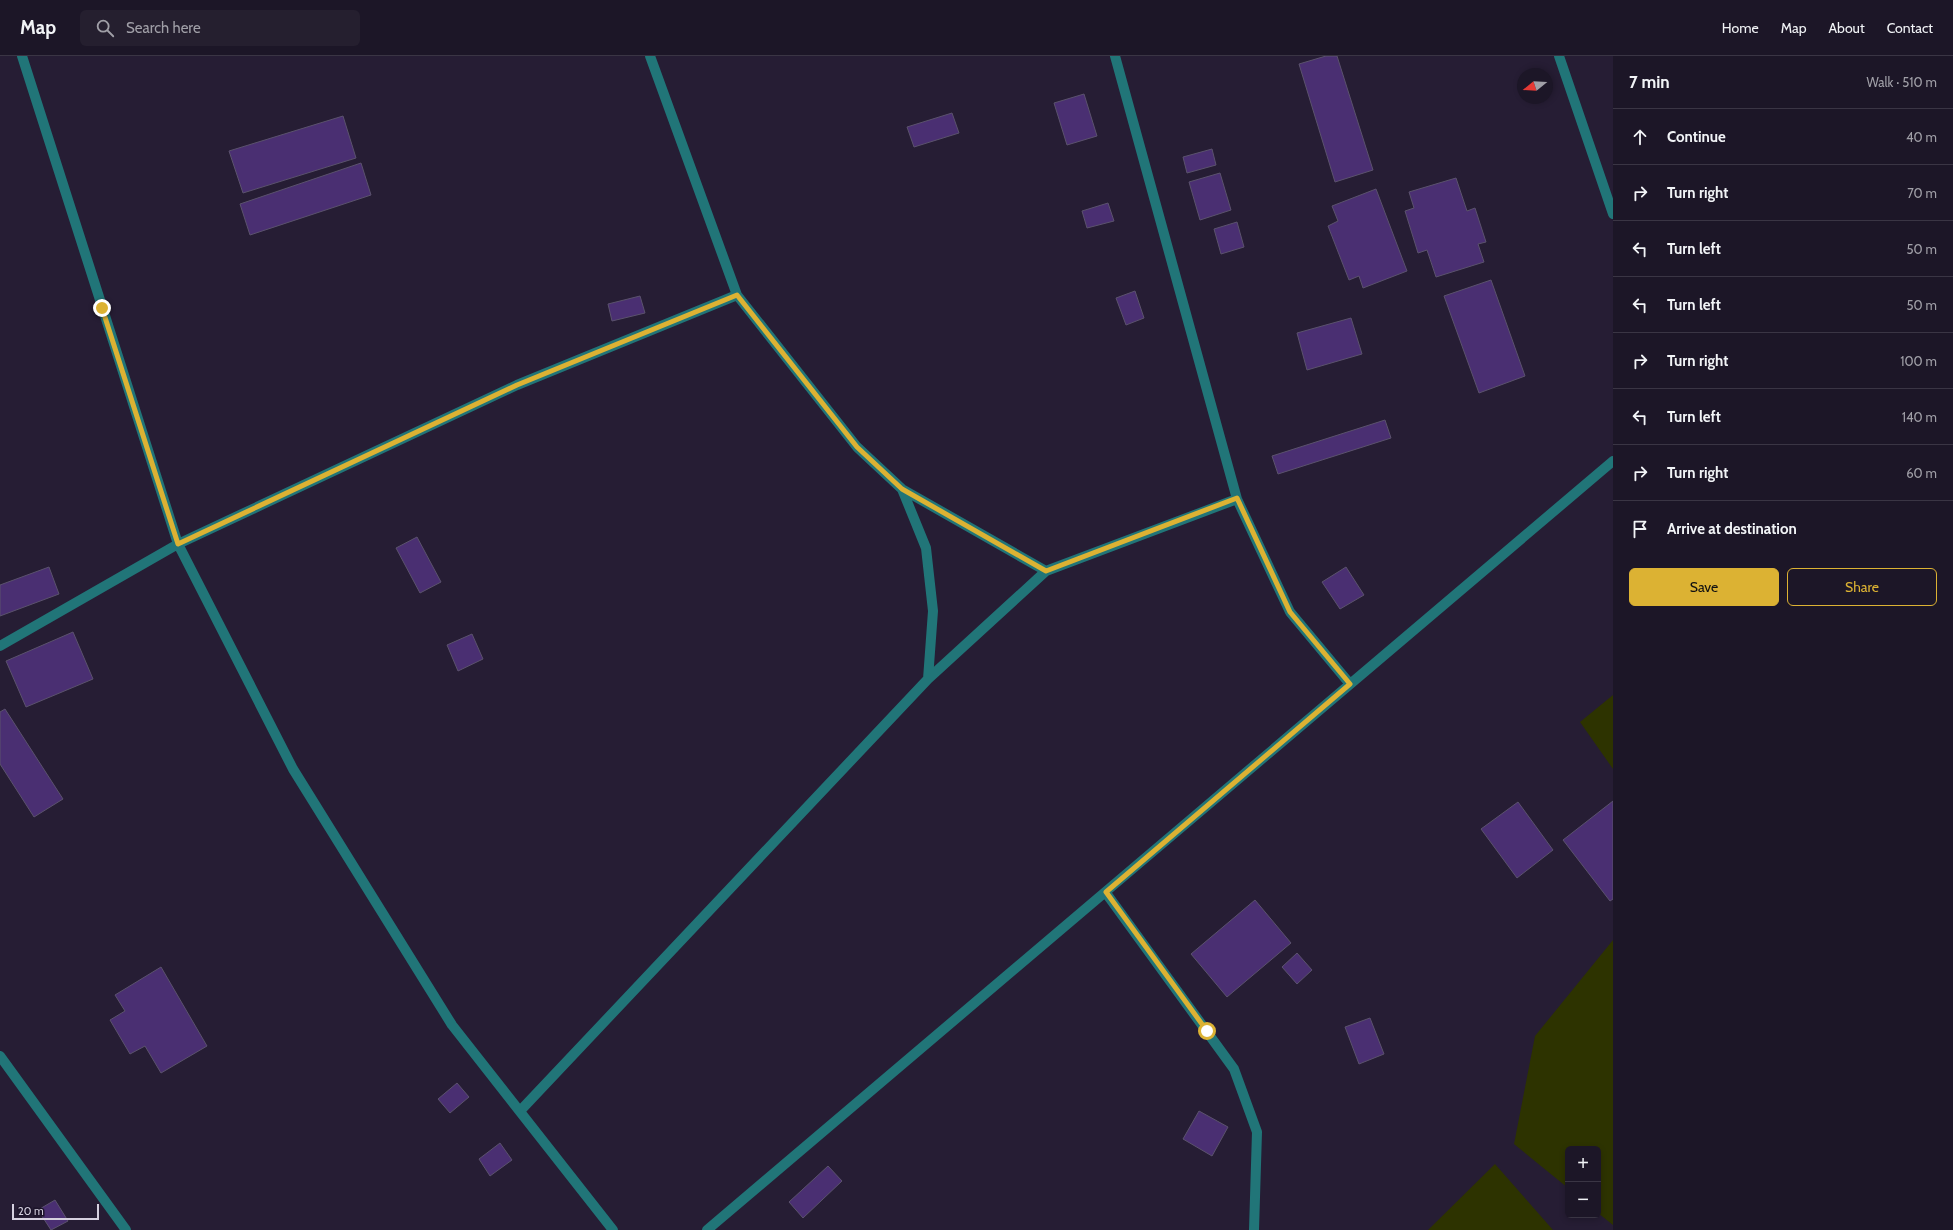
<!DOCTYPE html>
<html lang="en">
<head>
<meta charset="utf-8">
<style>
  body { margin:0; font-family:Cabin,sans-serif; background:#251f2f; color:#f1f3f6 }
  .controls { position:absolute; right:12px; bottom:12px; display:grid; overflow:hidden; border-radius:6px; box-shadow:0 2px 6px #0003 }
  .controls button { width:36px; height:36px; display:grid; place-items:center; padding:0; border:0; border-bottom:1px solid #3a3544; background:#1c1627; color:#f1f3f6; font:20px sans-serif }
  .compass { position:absolute; left:1517px; top:12px; width:36px; height:36px; border-radius:50%; background:#1c1627; box-shadow:0 2px 6px #0003; rotate:252deg }
  .scale { position:absolute; left:12px; bottom:10px; width:87px; box-sizing:border-box; padding-left:4px; border:2px solid #d5d0df; border-top:0; font-size:11px; line-height:14px; white-space:nowrap; color:#d5d0df; -webkit-text-stroke:3px #1c142a; paint-order:stroke }
  .stop { position:absolute; width:12px; height:12px; margin:-9px; border:3px solid #dcb233; border-radius:50%; background:#fff }
  .stop.end { background:#dcb233; border-color:#fff; box-shadow:0 1px 4px #0008 }
  .list { margin:0; padding:0; list-style:none }
  h2 { display:flex; justify-content:space-between; align-items:center; height:52px; margin:0; padding:0 16px; font-size:17px }
  h2 small { font-size:13px; font-weight:400; color:#a09fa7 }
  .list li { display:grid; grid-template-columns:26px 1fr auto; gap:12px; align-items:center; box-sizing:border-box; height:56px; padding:0 16px; border-top:1px solid #3a3544 }
  .list b { display:block; font-size:15px; white-space:nowrap }
  .list em { font-size:13px; font-style:normal; color:#a09fa7 }
  .actions { display:flex; gap:8px; padding:12px 16px }
  .actions a { flex:1; padding:9px 0; border:1px solid #dcb233; border-radius:6px; text-align:center; font-size:14px; color:#dcb233 }
  .actions .main { background:#dcb233; color:#111 }
  .icon { flex:none; width:22px; height:22px; fill:none; stroke:currentColor; stroke-width:2; stroke-linecap:round; stroke-linejoin:round }
  .map { position:relative; flex:none; width:1613px; height:1174px; overflow:hidden }
  header { display:flex; align-items:center; gap:24px; box-sizing:border-box; height:56px; padding:0 20px; background:#1c1627; border-bottom:1px solid #3a3544 }
  header strong { font-size:19px }
  nav { display:flex; gap:22px; margin-inline-start:auto; font-size:14px }
  .search { width:280px; height:36px; background:#251f2f; display:flex; align-items:center; gap:10px; box-sizing:border-box; padding:0 14px; border-radius:6px; color:#a09fa7; font-size:15px }
  main { display:flex }
  aside { flex:1; background:#1c1627 }
  .map>svg:first-child { display:block }
</style>
</head>
<body>
<header>
<strong>Map</strong>
<div class="search"><svg class="icon" aria-label="search" viewBox="0 0 24 24"><circle cx="10" cy="10" r="6"/><path d="M15 15l6 6"/></svg>Search here</div>
<nav><a>Home</a><a>Map</a><a>About</a><a>Contact</a></nav>
</header>
<main>
<div class="map">
<svg width="1613" height="1174" viewBox="0 0 1613 1174">
  <rect width="100%" height="100%" fill="#261d34"/>
  <path fill="#2d3300" d="M1613,639V713L1580,666Z
    M1613,884V1169L1598,1157V1093H1568V1132L1514,1088L1535,980Z
    M1495,1108L1553,1174H1428Z"/>
  <path fill="#4a2f72" stroke="#5b526d" d="M1326,0H1337L1373,114L1335,126L1299,8Z
    M1084,38L1097,80L1067,89L1054,47Z
    M952,57L959,77L914,91L907,71Z
    M343,60L356,102L243,137L229,95Z
    M1212,93L1216,109L1187,117L1183,101Z
    M361,107L371,139L250,179L240,148Z
    M1220,117L1231,154L1200,164L1189,126Z
    M1456,122L1467,155L1475,152L1486,186L1478,188L1484,206L1436,221L1427,194L1418,197L1405,155L1414,152L1409,136Z
    M1376,133L1407,215L1363,232L1359,220L1349,224L1328,170L1338,165L1332,150Z
    M1108,147L1114,165L1087,172L1082,155Z
    M1237,166L1244,191L1221,198L1214,173Z
    M1491,224L1525,320L1479,337L1444,240Z
    M1135,235L1144,262L1126,269L1116,242Z
    M640,240L645,257L612,265L608,248Z
    M1351,262L1362,298L1307,314L1297,277Z
    M1385,364L1391,382L1278,418L1272,400Z
    M417,481L441,526L420,537L396,492Z
    M49,511L59,538L0,560V529Z
    M1346,511L1364,539L1340,553L1322,526Z
    M73,576L93,623L26,651L6,605Z
    M472,578L483,603L458,615L447,589Z
    M5,653L63,743L34,761L0,708V656Z
    M1613,745V843L1610,845L1563,784Z
    M1518,746L1553,794L1517,822L1481,773Z
    M1255,844L1291,887L1227,941L1191,898Z
    M1297,897L1312,914L1297,928L1282,911Z
    M161,911L207,990L161,1017L145,990L130,998L110,964L125,955L115,939Z
    M1370,962L1384,998L1359,1008L1345,971Z
    M457,1027L469,1041L450,1057L438,1043Z
    M1199,1055L1228,1071L1212,1100L1183,1083Z
    M500,1087L512,1104L490,1120L479,1103Z
    M828,1110L842,1125L803,1162L789,1146Z
    M55,1144L68,1165L51,1174L38,1154Z"/>
  <g fill="none" stroke-linecap="round" stroke-linejoin="round">
    <path stroke="#217578" stroke-width="10" d="M22,0L178,488L293,713L452,969L613,1174
      M650,0L737,239L857,391L902,433L1046,515
      M1115,0L1237,443L1290,556L1350,628
      M1559,0L1613,158
      M902,433L926,492L933,555L928,623
      M0,590L178,488L517,329L737,239
      M1106,837L1234,1013L1257,1076L1254,1174
      M0,1000L126,1174
      M520,1055L928,623L1046,515L1237,443
      M707,1174L1613,405"/>
  </g>
  <g fill="none" stroke-linecap="round" stroke-linejoin="round">
    <path stroke="#dcb233" stroke-width="5" d="M102,252L178,488L517,329L737,239L857,391L902,433L1046,515L1237,442L1290,556L1350,628L1106,836L1207,975"/>
  </g>
</svg>
<div class="controls">
<button>+</button>
<button>−</button>
</div>
<svg class="compass" viewBox="-18 -18 36 36"><path d="M0-13l5 13h-10z" fill="#e53935"/><path d="M0 13l5-13h-10z" fill="#a09fa7"/></svg>
<div class="scale">20 m</div>
<div class="stop" style="left:1207px;top:975px"></div>
<div class="stop end" style="left:102px;top:252px"></div>
</div>
<aside>
<h2>7 min<small>Walk · 510 m</small></h2>
<ul class="list">
<li><svg class="icon" aria-label="ahead" viewBox="0 0 24 24"><path d="M12 20V5M6 11l6-6 6 6"/></svg><div><b>Continue</b></div><em>40 m</em></li>
<li><svg class="icon" aria-label="right" viewBox="0 0 24 24"><path d="M7 20v-9h11M14 6l5 5-5 5"/></svg><div><b>Turn right</b></div><em>70 m</em></li>
<li><svg class="icon" aria-label="left" viewBox="0 0 24 24"><path d="M17 20v-9H6M10 6l-5 5 5 5"/></svg><div><b>Turn left</b></div><em>50 m</em></li>
<li><svg class="icon" aria-label="left" viewBox="0 0 24 24"><path d="M17 20v-9H6M10 6l-5 5 5 5"/></svg><div><b>Turn left</b></div><em>50 m</em></li>
<li><svg class="icon" aria-label="right" viewBox="0 0 24 24"><path d="M7 20v-9h11M14 6l5 5-5 5"/></svg><div><b>Turn right</b></div><em>100 m</em></li>
<li><svg class="icon" aria-label="left" viewBox="0 0 24 24"><path d="M17 20v-9H6M10 6l-5 5 5 5"/></svg><div><b>Turn left</b></div><em>140 m</em></li>
<li><svg class="icon" aria-label="right" viewBox="0 0 24 24"><path d="M7 20v-9h11M14 6l5 5-5 5"/></svg><div><b>Turn right</b></div><em>60 m</em></li>
<li><svg class="icon" aria-label="arrive" viewBox="0 0 24 24"><path d="M6 21V4h12l-3 4 3 4H6"/></svg><div><b>Arrive at destination</b></div></li>
</ul>
<div class="actions"><a class="main">Save</a><a>Share</a></div>
</aside>
</main>
</body>
</html>
